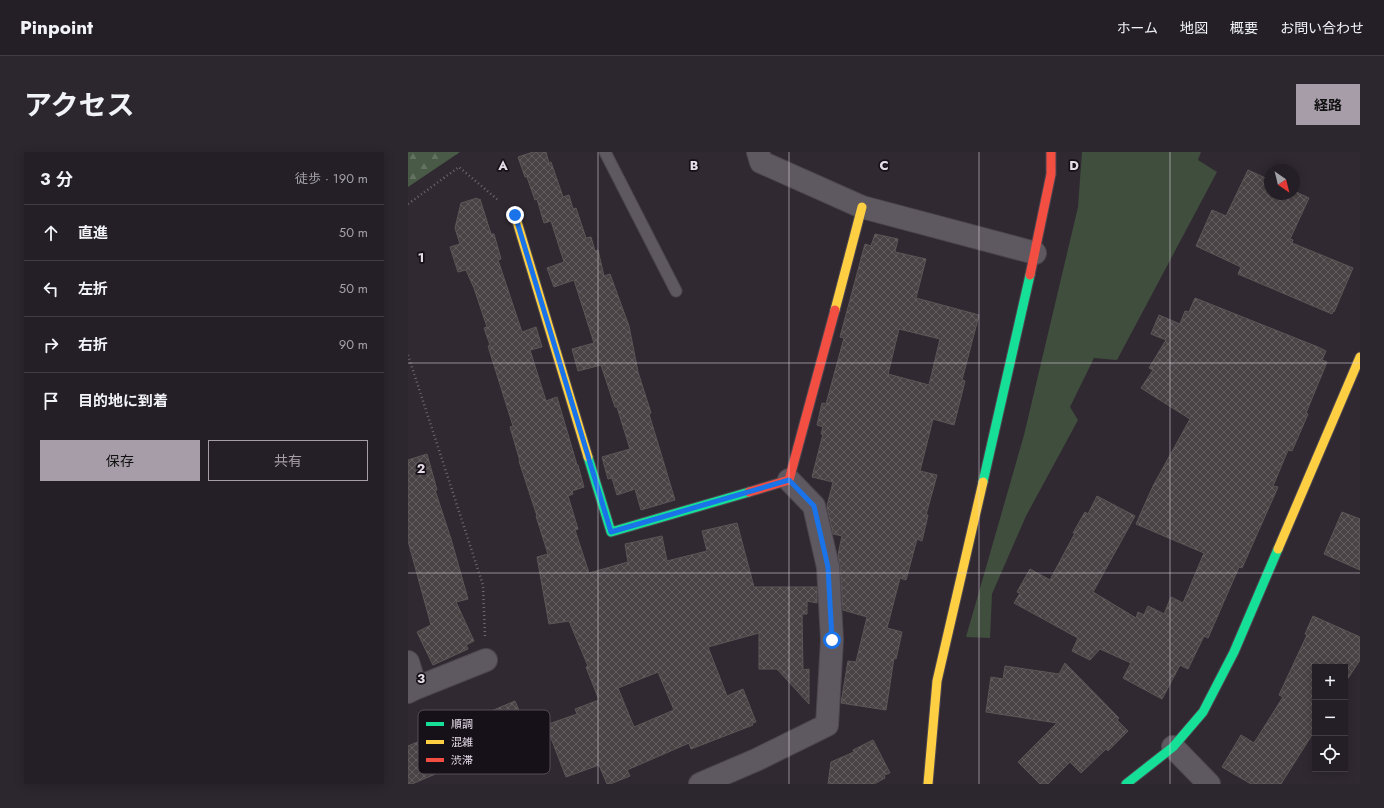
<!DOCTYPE html>
<html lang="ja">
<head>
<meta charset="utf-8">
<style>
  body { margin:0; font-family:Jost,"Noto Sans JP",sans-serif; background:#2c272e; color:#f1f3f6 }
  .controls { position:absolute; right:12px; bottom:12px; display:grid; overflow:hidden; border-radius:0px; box-shadow:0 2px 10px #0003 }
  .controls button { width:36px; height:36px; display:grid; place-items:center; padding:0; border:0; border-bottom:1px solid #413d43; background:#241f26; color:#f1f3f6; font:20px sans-serif }
  .compass { position:absolute; left:856px; top:12px; width:36px; height:36px; border-radius:50%; background:#241f26; box-shadow:0 2px 10px #0003; rotate:145deg }
  .stop { position:absolute; width:12px; height:12px; margin:-9px; border:3px solid #1a73e8; border-radius:50%; background:#fff }
  .stop.end { background:#1a73e8; border-color:#fff; box-shadow:0 1px 4px #0008 }
  .list { margin:0; padding:0; list-style:none }
  h2 { display:flex; justify-content:space-between; align-items:center; height:52px; margin:0; padding:0 16px; font-size:17px }
  h2 small { font-size:13px; font-weight:400; color:#a3a2a7 }
  .list li { display:grid; grid-template-columns:26px 1fr auto; gap:12px; align-items:center; box-sizing:border-box; height:56px; padding:0 16px; border-top:1px solid #413d43 }
  .list b { display:block; font-size:15px; white-space:nowrap }
  .list em { font-size:13px; font-style:normal; color:#a3a2a7 }
  .actions { display:flex; gap:8px; padding:12px 16px }
  .actions a { flex:1; padding:9px 0; border:1px solid #a69da8; border-radius:0px; text-align:center; font-size:14px; color:#a69da8 }
  .actions .main { background:#a69da8; color:#111 }
  .icon { flex:none; width:22px; height:22px; fill:none; stroke:currentColor; stroke-width:2; stroke-linecap:round; stroke-linejoin:round }
  .map { position:relative; flex:none; width:952px; height:632px; overflow:hidden; border-radius:0px }
  header { display:flex; align-items:center; gap:24px; box-sizing:border-box; height:56px; padding:0 20px; background:#241f26; border-bottom:1px solid #413d43 }
  header strong { font-size:19px }
  nav { display:flex; gap:22px; margin-inline-start:auto; font-size:14px }
  .intro { display:flex; align-items:center; justify-content:space-between; box-sizing:border-box; height:96px; padding:0 24px }
  h1 { margin:0; font-size:28px }
  .button { padding:10px 18px; border-radius:0px; background:#a69da8; color:#111; font-size:14px; font-weight:700 }
  main { display:flex; gap:24px; padding:0 24px }
  aside { flex:1; background:#241f26; border-radius:0px; box-shadow:0 2px 10px #0003 }
  .map>svg:first-child { display:block }
</style>
</head>
<body>
<header>
<strong>Pinpoint</strong>
<nav><a>ホーム</a><a>地図</a><a>概要</a><a>お問い合わせ</a></nav>
</header>
<div class="intro"><h1>アクセス</h1><a class="button">経路</a></div>
<main>
<aside>
<h2>3 分<small>徒歩 · 190 m</small></h2>
<ul class="list">
<li><svg class="icon" aria-label="ahead" viewBox="0 0 24 24"><path d="M12 20V5M6 11l6-6 6 6"/></svg><div><b>直進</b></div><em>50 m</em></li>
<li><svg class="icon" aria-label="left" viewBox="0 0 24 24"><path d="M17 20v-9H6M10 6l-5 5 5 5"/></svg><div><b>左折</b></div><em>50 m</em></li>
<li><svg class="icon" aria-label="right" viewBox="0 0 24 24"><path d="M7 20v-9h11M14 6l5 5-5 5"/></svg><div><b>右折</b></div><em>90 m</em></li>
<li><svg class="icon" aria-label="arrive" viewBox="0 0 24 24"><path d="M6 21V4h12l-3 4 3 4H6"/></svg><div><b>目的地に到着</b></div></li>
</ul>
<div class="actions"><a class="main">保存</a><a>共有</a></div>
</aside>
<div class="map">
<svg width="952" height="632" viewBox="0 0 952 632">
  <defs>
    <pattern id="forest-firs" width="22" height="20" patternUnits="userSpaceOnUse"><rect width="22" height="20" fill="#495b46"/><path d="M5 1l3.5 6h-7zM16 11l3.5 6h-7z" fill="#637261"/></pattern>
    <pattern id="building-cross-hatch" width="8" height="8" patternUnits="userSpaceOnUse"><rect width="8" height="8" fill="#4a4345"/><path d="M0 0l8 8M0 8l8-8" fill="none" stroke="#645e60"/></pattern>
  </defs>
  <rect width="100%" height="100%" fill="#302932"/>
  <path fill="#404e3d" d="M674,0H793L790,8L809,20L709,208L686,206L662,255L670,268L618,364L584,442L582,486L558,485L616,283L670,55Z"/>
  <path fill="url(#forest-firs)" d="M0,0H52L0,35Z"/>
  <path fill="url(#building-cross-hatch)" stroke="#5d5656" fill-rule="evenodd" d="M125,0H138L141,11L143,10L155,45L161,43L165,57L168,56L178,86L183,85L187,99L190,98L196,124L202,122L221,174L230,220L243,261L241,262L267,348L233,358L227,337L209,343L204,326L200,327L194,305L222,297L209,255H207L193,213L170,219L164,197L186,191L166,128L146,135L139,116L156,110L143,69L136,71L129,47L127,48L119,25H117L110,5Z
    M840,18L862,28V42H886V39L901,46L882,87L885,88L884,91L945,116L926,160L925,159L924,162L830,122L833,115L788,94L804,58L818,64Z
    M69,46L70,48L72,47L83,82H86L93,107L90,108L114,180L128,175L134,195L122,198L138,249L149,245L169,313H170L176,335L164,339L165,342L160,344L170,377L167,378L181,421L220,410L217,392L254,384L259,409L299,399L294,379L329,371L346,435H409V451L399,449V462H394L395,518L401,517V552L369,517H351V481L300,495L319,544L335,537L348,570L344,571L345,573L283,597L281,591L219,618L222,624L202,632H199L191,613L158,625L138,573L169,562L167,557L191,548L178,515L180,514L161,469L141,472L129,405L140,402L128,364H129L111,309H112L102,275L105,274L80,194L82,193L76,176L79,175L66,136L58,118L50,120L42,95L52,92L47,76L53,51ZM250,520L266,558L226,575L210,536Z
    M467,82L490,87L487,100L518,107L508,146L571,163L554,228L557,229L546,273L525,267L512,319L529,323L518,363H520L514,389L509,387L498,428L492,426L479,476L494,480L488,507L486,506L478,558L433,551L440,509L448,510L459,465L435,458L432,414L430,403L434,384L425,382L419,354L425,330L404,325L415,282H413L415,275L409,273L414,251L418,252L436,186L432,185L457,92L463,94ZM491,177L532,187L521,233L480,222Z
    M787,146L910,195L918,199L914,208L919,210L898,261L900,262L884,299L880,298L865,334L870,335L834,416L831,415L800,486L796,484L780,517L772,513L754,547L715,526L723,511L692,497L682,508L664,499L670,486L606,451L612,441L609,440L622,417L642,428L667,381H665L677,360L680,362L689,344L727,364L685,440L728,466L730,460L736,463L740,454L756,462L763,445L775,451L796,401L728,372L745,334L782,267L733,236L745,218L741,216L758,188L743,182L751,163L772,172L777,159L781,160Z
    M19,302L29,338H27L43,387L60,447L48,450L66,489L58,493L60,497L25,513L9,480L23,473L0,389V308Z
    M934,360L952,367V418L916,402Z
    M905,464L952,485V508L937,531V515H907V578L873,632H843L814,615L833,583L846,591L875,545L871,543L899,483L897,482Z
    M657,511L711,566L709,568L720,579L700,599L698,597L673,621L662,610L640,632H632L610,610L649,571L578,560L583,525L595,527L597,514L651,522Z
    M107,549L121,582L4,632H0V594Z
    M465,588L482,621L476,623L477,626L466,632H420L423,610L446,600L445,598Z"/>
  <g fill="none" stroke-linecap="round" stroke-linejoin="round">
    <g stroke="#4d464f" stroke-width="13">
      <path id="lane" d="M197,0L268,139"/>
    </g>
    <g stroke="#4d464f" stroke-width="24">
      <path id="street" d="M350,0L353,10L454,55L627,101
        M0,510L8,536L0,540
        M8,536L78,508
        M765,595L801,632
        M292,632L348,608L419,573L424,488L420,415L406,354L381,328"/>
    </g>
    <g stroke="#4d464f" stroke-width="11">
      <path id="fast" d="M180,305L203,380L341,340
        M575,330L622,123
        M718,632L765,595L795,560L826,500L870,397"/>
    </g>
    <g stroke="#4d464f" stroke-width="11">
      <path id="slow" d="M107,63L180,305
        M427,158L454,55
        M870,397L952,205
        M520,632L529,529L575,330"/>
    </g>
    <g stroke="#4d464f" stroke-width="11">
      <path id="jam" d="M622,123L643,22V0
        M341,340L381,328L427,158"/>
    </g>
    <path stroke="#6c686e" stroke-width="2.5" stroke-dasharray="1 3" stroke-linecap="butt" d="M0,52L51,15L90,48
      M0,203L75,433L77,485"/>
    <use href="#lane" stroke="#5e5960" stroke-width="11"/>
    <use href="#street" stroke="#5e5960" stroke-width="22"/>
    <use href="#fast" stroke="#16e098" stroke-width="9"/>
    <use href="#slow" stroke="#ffcf43" stroke-width="9"/>
    <use href="#jam" stroke="#f24e42" stroke-width="9"/>
  </g>
  <g fill="none" stroke-linecap="round" stroke-linejoin="round">
    <path stroke="#1a73e8" stroke-width="5" d="M107,63L203,380L381,328L406,354L420,415L424,488"/>
  </g>
  <path fill="none" stroke="#e5dce8" stroke-width="1" stroke-opacity="0.55" d="M190,0V632M381,0V632M571,0V632M762,0V632M0,211H952M0,421H952"/>
  <rect x="10" y="558" width="132" height="64" rx="6" fill="#161018" stroke="#544d56" stroke-width="1"/>
  <rect x="18" y="570" width="18" height="4" fill="#16e098"/>
  <rect x="18" y="588" width="18" height="4" fill="#ffcf43"/>
  <rect x="18" y="606" width="18" height="4" fill="#f24e42"/>
  <g font-size="11" fill="#e5dce8">
    <text x="43" y="576">順調</text>
    <text x="43" y="594">混雑</text>
    <text x="43" y="612">渋滞</text>
  </g>
  <g font-size="13" text-anchor="middle" font-weight="bold" fill="#e5dce8" stroke="#161018" stroke-width="3.5" stroke-linejoin="round" paint-order="stroke">
    <text x="95" y="18">A</text>
    <text x="286" y="18">B</text>
    <text x="476" y="18">C</text>
    <text x="666" y="18">D</text>
    <text x="13" y="110">1</text>
    <text x="13" y="321">2</text>
    <text x="13" y="531">3</text>
  </g>
</svg>
<div class="controls">
<button>+</button>
<button>−</button>
<button><svg class="icon" aria-label="locate" viewBox="0 0 24 24"><circle cx="12" cy="12" r="6"/><path d="M12 2v4M12 18v4M2 12h4M18 12h4"/></svg></button>
</div>
<svg class="compass" viewBox="-18 -18 36 36"><path d="M0-13l5 13h-10z" fill="#e53935"/><path d="M0 13l5-13h-10z" fill="#a3a2a7"/></svg>
<div class="stop" style="left:424px;top:488px"></div>
<div class="stop end" style="left:107px;top:63px"></div>
</div>
</main>
</body>
</html>
